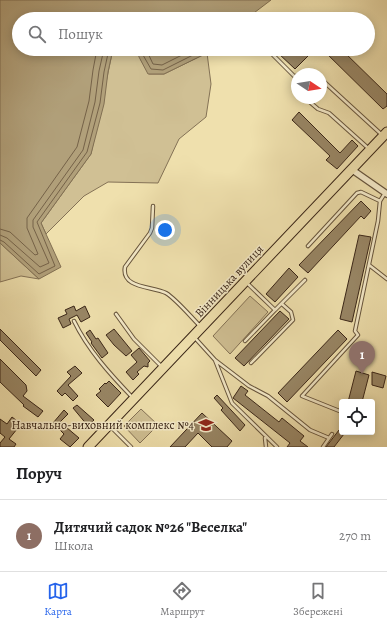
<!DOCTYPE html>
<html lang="uk">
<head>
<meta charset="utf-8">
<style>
  body { margin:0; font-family:Alegreya,serif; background:#f6f6f6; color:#202124 }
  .controls { position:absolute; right:12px; bottom:12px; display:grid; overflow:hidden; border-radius:4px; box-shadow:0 2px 10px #0003 }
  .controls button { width:36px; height:36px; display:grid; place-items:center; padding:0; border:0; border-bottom:1px solid #e0e0e0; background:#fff; color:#202124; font:20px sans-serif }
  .compass { position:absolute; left:291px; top:68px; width:36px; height:36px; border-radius:50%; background:#fff; box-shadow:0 2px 10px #0003; rotate:102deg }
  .you { position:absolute; left:165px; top:230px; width:14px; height:14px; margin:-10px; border:3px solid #fff; border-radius:50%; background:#1a73e8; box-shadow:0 0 0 6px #1a73e833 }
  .badge { display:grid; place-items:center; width:26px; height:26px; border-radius:50%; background:#2563eb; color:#fff; font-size:13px; font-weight:700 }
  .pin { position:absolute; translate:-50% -33px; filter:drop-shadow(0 1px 2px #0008) }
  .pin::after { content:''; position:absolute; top:21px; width:14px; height:12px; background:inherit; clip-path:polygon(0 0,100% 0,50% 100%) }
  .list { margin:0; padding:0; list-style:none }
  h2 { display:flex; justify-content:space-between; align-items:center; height:52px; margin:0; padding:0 16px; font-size:17px }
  h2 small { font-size:13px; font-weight:400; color:#757577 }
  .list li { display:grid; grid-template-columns:26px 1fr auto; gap:12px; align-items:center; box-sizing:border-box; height:72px; padding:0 16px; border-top:1px solid #e0e0e0 }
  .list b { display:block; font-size:15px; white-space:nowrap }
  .list p { margin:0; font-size:13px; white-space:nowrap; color:#757577 }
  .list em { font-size:13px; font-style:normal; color:#757577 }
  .icon { flex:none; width:22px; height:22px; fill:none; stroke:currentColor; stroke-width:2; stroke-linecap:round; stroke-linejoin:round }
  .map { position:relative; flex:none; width:387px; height:447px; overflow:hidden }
  .search { position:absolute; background:#fff; box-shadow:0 2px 10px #0003; left:12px; right:12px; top:12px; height:44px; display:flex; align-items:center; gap:10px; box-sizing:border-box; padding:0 14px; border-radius:22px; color:#757577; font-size:15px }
  .sheet { height:124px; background:#fff }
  nav { display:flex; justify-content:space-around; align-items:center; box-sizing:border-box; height:56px; border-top:1px solid #e0e0e0; background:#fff; font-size:11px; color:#757577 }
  nav a { display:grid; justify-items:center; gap:2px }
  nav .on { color:#2563eb }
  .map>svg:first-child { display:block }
</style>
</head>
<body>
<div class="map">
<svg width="387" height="447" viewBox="0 0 387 447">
  <rect width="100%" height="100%" fill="#efe0ad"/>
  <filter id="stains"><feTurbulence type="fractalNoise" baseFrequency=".005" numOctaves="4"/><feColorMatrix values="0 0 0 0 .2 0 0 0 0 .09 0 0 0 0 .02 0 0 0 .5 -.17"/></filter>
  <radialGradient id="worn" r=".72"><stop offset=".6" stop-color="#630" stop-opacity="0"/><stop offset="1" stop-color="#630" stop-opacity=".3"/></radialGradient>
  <path fill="#d0c094" stroke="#847256" d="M113,49H137L141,60L149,74H164L207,53L211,84L206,117L179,139L158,183L108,182L84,196L46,234L41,223L91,154Z
    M0,243L39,279L21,276L0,282Z
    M250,296L268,312L230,354L213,336Z
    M141,409L158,425L140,443L124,426Z"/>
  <path fill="#b1a07a" stroke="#816f52" d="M0,0H271L246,19H19V49H113L108,72L104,104L91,154L41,223L61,267L39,279L0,243Z
    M137,49H211L207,53L164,74H148L139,57Z"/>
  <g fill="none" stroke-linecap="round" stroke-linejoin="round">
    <path stroke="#756248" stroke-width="1" d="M141,49L143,55L151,69L163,70L205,49
      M146,49L153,64L162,65L194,49
      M0,229L10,232L35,255L38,254L27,228V218L77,147L89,101L93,70L97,49
      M0,235L7,238L40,267L49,263L33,227V220L83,150L95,102L99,71L104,49
      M0,240L4,242L39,274L55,266L37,222L87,152L100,103L104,72L109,49"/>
  </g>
  <path fill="#988665" stroke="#392517" d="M282,49H315L295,69L278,53Z
    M322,49H341L387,94V106L383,109Z
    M299,112L340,153L352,140L358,146L337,169L326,160L330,156L292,120Z
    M361,201L371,211L364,219L361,216L308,273L299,265Z
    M359,235L371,237L352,322L340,319Z
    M289,268L298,277L275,302L266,294Z
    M74,306L76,311L85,306L90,317L81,322L77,315L69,319L71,324L63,328L58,318L67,314L65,310Z
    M280,311L289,319L244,366L235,358Z
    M0,329L41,370L36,376L0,340Z
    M114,329L132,351L126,356L114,345L106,335Z
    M90,330L96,339L98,338L108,353L102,358L91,343L92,342L86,333Z
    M338,330L347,339L287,402L278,393Z
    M139,348L150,361L148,363V367L144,366L137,372L139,374L133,380L126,372L137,362L131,355Z
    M0,359L26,385L27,391L23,396L43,411L38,417L23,406L24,405L0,382Z
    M75,366L82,373L68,385L78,396L73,401L65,393L62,396L57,391L71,376L67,372Z
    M356,371L369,375L362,402H348Z
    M372,372L386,376L383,388L372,385Z
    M109,381L121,393L108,407L96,395L101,391L99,389L105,383L106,384Z
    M241,386L248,391L245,395L279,422L282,418L304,436L300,441L308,447H287L290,443L233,398Z
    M217,395L245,425L240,431L221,410L223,408L214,398Z
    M77,405L94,420L88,426L73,408Z
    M64,410L68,414L60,422L79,438L70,447L60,439L64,434L53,423Z
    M202,413L232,441L227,447H212L198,433L185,447H170Z
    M12,417L21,424L9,439L16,444L14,447H0V443L5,437L0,433V419L7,424Z
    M339,430L344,434L334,447H326Z"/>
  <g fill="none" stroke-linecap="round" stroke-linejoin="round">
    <g stroke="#66543c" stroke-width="4.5">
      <path id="service" d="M267,49L294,76H297
        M321,79L381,134
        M305,98L318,109L329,113L368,148
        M153,206L152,228L150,233L125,267C121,289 153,286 166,293C176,299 191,317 200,326
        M308,246L357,193L361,192L380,201
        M369,265L387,279
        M247,283L275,310L305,280
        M116,314L134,339L161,366
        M74,321C88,350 110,374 132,397
        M195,338L215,360L232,403L277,447
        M245,341L275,310
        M215,360L249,386L268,396L310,430L329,438
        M251,363L293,320L291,312L282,304
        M342,412L302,396L358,335L355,331L378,221L380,201L385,193
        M111,427L131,447
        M265,438L266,447
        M323,447L332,434"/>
    </g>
    <g stroke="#66543c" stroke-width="8">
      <path id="minor" d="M351,169L387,194"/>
    </g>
    <g stroke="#392517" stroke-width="11">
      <path id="primary" d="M88,447L387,132"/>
    </g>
    <use href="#service" stroke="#f5ebca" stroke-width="2.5"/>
    <use href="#minor" stroke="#f5ebca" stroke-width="5.5"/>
    <use href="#primary" stroke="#efe0ad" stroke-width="9"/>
  </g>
  <defs>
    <g id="school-bare" transform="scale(1.2)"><path d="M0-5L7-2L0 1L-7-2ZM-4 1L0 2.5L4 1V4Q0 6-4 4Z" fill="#8f2418" stroke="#f5ebca" stroke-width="2.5" paint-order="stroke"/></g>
  </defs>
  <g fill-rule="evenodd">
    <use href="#school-bare" x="206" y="425"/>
  </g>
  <g text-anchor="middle" stroke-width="3" stroke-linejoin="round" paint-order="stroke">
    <g font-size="12" fill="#392517" stroke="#f5ebca">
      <text transform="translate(229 281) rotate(-47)" y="4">Вінницька вулиця</text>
    </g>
    <g font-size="12" fill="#392517" stroke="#f5ebca" text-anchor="end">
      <text x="194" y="429">Навчально-виховний комплекс №4</text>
    </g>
  </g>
  <rect width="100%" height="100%" filter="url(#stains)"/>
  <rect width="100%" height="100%" fill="url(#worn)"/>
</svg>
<div class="controls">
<button><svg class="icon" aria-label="locate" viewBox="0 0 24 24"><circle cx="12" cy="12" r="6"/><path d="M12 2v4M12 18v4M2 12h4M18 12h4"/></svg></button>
</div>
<svg class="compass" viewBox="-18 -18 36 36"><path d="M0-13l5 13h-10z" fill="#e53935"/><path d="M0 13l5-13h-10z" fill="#757577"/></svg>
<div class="you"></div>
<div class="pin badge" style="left:362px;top:374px;background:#8d6e63">1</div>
<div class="search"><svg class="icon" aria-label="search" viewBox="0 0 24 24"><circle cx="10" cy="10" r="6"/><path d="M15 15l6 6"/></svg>Пошук</div>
</div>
<section class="sheet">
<h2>Поруч<small></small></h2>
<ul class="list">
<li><span class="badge" style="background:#8d6e63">1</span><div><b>Дитячий садок №26 &quot;Веселка&quot;</b><p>Школа</p></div><em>270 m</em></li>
</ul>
</section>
<nav>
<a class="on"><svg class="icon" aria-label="map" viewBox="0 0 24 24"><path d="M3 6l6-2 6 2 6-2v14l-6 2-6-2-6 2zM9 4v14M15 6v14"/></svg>Карта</a>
<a><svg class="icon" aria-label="directions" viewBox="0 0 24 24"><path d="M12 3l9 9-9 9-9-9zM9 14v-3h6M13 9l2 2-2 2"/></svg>Маршрут</a>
<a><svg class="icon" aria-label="saved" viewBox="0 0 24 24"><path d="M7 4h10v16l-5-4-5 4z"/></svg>Збережені</a>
</nav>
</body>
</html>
